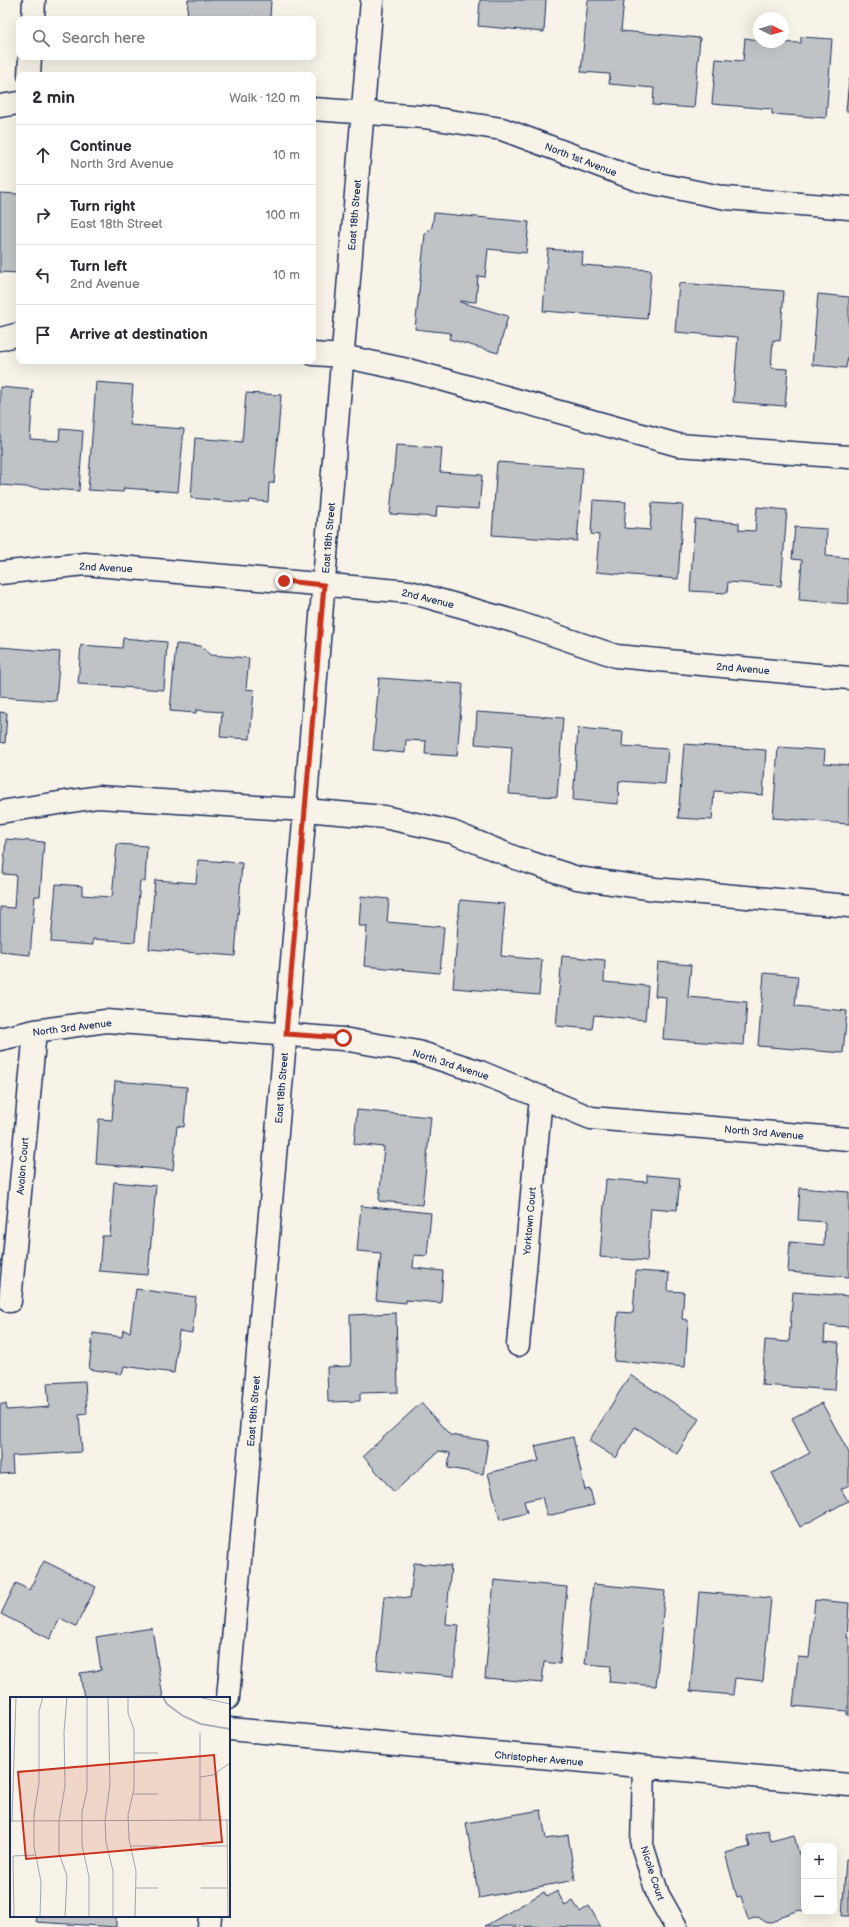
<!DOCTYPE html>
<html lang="en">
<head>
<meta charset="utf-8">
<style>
  body { margin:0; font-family:"Balsamiq Sans",sans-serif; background:#f2f2f3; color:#2b2b33 }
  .controls { position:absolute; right:12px; bottom:12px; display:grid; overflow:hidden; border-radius:8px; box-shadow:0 4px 16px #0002 }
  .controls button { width:36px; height:36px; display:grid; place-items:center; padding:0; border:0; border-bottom:1px solid #e1e1e2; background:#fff; color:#2b2b33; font:20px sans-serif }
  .compass { position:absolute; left:753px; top:12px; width:36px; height:36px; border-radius:50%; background:#fff; box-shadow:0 4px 16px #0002; rotate:95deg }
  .stop { position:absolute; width:12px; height:12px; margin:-9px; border:3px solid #c8321e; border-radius:50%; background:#fff }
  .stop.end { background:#c8321e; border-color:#fff; box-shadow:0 1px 4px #0008 }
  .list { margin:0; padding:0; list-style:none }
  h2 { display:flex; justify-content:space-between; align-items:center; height:52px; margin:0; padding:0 16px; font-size:17px }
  h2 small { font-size:13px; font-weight:400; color:#7c7c81 }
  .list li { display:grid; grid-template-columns:26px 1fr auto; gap:12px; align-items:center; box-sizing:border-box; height:60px; padding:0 16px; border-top:1px solid #e1e1e2 }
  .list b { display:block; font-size:15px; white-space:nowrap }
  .list p { margin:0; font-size:13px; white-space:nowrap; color:#7c7c81 }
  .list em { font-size:13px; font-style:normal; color:#7c7c81 }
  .icon { flex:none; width:22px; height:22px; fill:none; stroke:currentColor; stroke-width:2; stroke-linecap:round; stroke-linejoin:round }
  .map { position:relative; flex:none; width:849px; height:1927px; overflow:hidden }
  .search { position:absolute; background:#fff; box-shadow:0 4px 16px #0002; left:16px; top:16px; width:300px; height:44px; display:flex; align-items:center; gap:10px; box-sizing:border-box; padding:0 14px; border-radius:8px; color:#7c7c81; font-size:15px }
  .panel { position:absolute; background:#fff; box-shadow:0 4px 16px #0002; left:16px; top:72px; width:300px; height:292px; border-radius:8px }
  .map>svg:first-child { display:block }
</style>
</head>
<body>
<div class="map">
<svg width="849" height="1927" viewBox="0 0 849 1927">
  <rect width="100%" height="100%" fill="#f7f3e8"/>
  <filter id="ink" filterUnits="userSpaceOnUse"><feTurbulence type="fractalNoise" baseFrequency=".025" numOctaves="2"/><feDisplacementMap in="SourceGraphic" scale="8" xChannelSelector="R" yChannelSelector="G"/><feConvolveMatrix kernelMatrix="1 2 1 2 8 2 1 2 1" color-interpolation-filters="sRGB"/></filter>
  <g filter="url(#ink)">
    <path fill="#c0c3c5" stroke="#1b2f5e" d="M188,0H271L270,18L255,17V19H187Z
      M480,0H546L544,32L478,26Z
      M588,0H624L621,31L700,38L694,108L653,105L654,88L609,84L610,74L581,72Z
      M801,37L832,39L826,118L772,114V109L712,104L716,59L743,61L745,38L759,40V42L801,43Z
      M849,79V111H846Z
      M0,193L19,194V273L0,272Z
      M434,213L529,222L526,253L488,249L485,277L478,276L476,302L460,301V302L508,316L498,353L449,339L451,333L415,329L425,234L432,227Z
      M548,249L583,252L582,265L651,270L647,319L543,311Z
      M679,283L784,291L780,341L773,340L771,368L788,369L785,406L733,402L738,337L675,332Z
      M818,294L849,297V349L846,368L812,365Z
      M96,382L133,385L130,425L184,429L178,492L124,488L123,492L88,490Z
      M0,387L33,390L30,439L59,441L60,429L83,431L79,491L0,485Z
      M246,393L281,395L274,483H269L268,502L250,500L249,503L191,498L195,438L242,442Z
      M396,445L442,448L440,472L482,475L479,509L437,506L436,517L390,514Z
      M497,462L583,468L577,541L492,535Z
      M593,500L626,502L624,528L650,530L652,503L683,505L678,579L596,572L599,535L591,534Z
      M757,507L787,510L781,586L728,582L727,593L690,591L695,519L739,523V530L755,531Z
      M795,527L827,529L826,556L849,558V604L799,600L802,560L792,559Z
      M123,638L167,642L164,690L78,684L81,645L122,648Z
      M176,644L201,646L210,655L249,658L246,689L254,690L250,739L220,737L222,712L196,710V713L170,711Z
      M0,647L60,652L56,701L0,697Z
      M379,678L463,684L457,756L425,754L426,741L406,740L405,753L373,750Z
      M0,712L7,713L5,743L0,742Z
      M477,712L563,718L557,797L509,794L512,747L475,744Z
      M578,728L623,732L622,746L668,749L665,784L619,781L618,804L573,800Z
      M684,744L766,750L763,795L714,791L712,820L678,818Z
      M778,747L825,750L824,763L849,765V824L773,818Z
      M6,839L44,842L40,896H35L30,955L0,952V907L14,908L16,875L3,874Z
      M117,844L147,846L145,882L140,881L135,942L93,939V945L51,942L56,884L82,886V895L112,897Z
      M198,860L242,863L235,956L149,949L155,880L196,883Z
      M361,896L389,899L387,922L444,927L440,973L364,966L367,926H359Z
      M460,900L505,904L501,956L542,960L539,995L453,988Z
      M562,956L605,960L604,982L648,986L645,1020L594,1015L592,1029L556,1026Z
      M658,962L691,965L688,997L747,1002L744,1045L663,1039L666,997L655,996Z
      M764,973L798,976L795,1006L847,1011L843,1053L758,1046Z
      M115,1081L187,1087L184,1127L177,1126L173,1170L96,1164L99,1119L112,1120Z
      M357,1110L431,1117L422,1205L379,1201L384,1147L354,1144Z
      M647,1175L680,1178L677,1210L651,1208L647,1261L600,1257L606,1179L647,1182Z
      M114,1182L156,1186L148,1275L99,1271L102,1236H110Z
      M800,1188L849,1192V1277L788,1272L790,1242L824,1245L825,1222L798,1220Z
      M361,1206L431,1213L427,1256L414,1255L413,1268L443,1271L441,1303L406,1300V1303L376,1300L381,1253L357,1251Z
      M636,1271L669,1273L668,1291L684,1292L682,1319L688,1320L685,1367L614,1361L618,1312L633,1313Z
      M136,1289L196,1297L192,1333L179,1331L174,1373L124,1366L122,1374L89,1369L93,1333L122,1337L123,1330L130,1332Z
      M793,1292L849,1296V1327L825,1325L824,1342L839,1343L835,1390L762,1385L765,1340L789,1342Z
      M396,1313L398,1392L360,1393V1401L328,1402L327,1367L351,1366L350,1315Z
      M630,1375L699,1419L677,1454L635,1427L616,1458L589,1441Z
      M85,1381L87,1414L79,1415L82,1452L12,1456L13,1473L0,1474V1404H6L7,1410L49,1407L47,1383Z
      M421,1403L450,1435L488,1441L483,1474L448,1468L450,1453L439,1451L394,1492L363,1456Z
      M822,1403L849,1453V1485L841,1489L848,1501L800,1527L772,1473L810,1453L792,1418Z
      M573,1437L585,1490L590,1489L594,1505L547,1516L542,1497L524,1501L527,1513L500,1520L488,1473L539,1461L535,1446Z
      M44,1561L96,1587L76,1626L60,1618L50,1639L1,1614L16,1583L29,1590Z
      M414,1563L451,1566L446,1624L459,1625L454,1676L377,1669L384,1596L410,1598Z
      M494,1580L567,1587L560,1664L544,1662L542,1683L485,1678Z
      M593,1584L665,1591L656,1686L609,1682L611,1666L585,1664Z
      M699,1592L771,1598L763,1681L735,1678L733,1695L690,1691Z
      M815,1600L849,1603L847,1638H849V1716L847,1715V1711L793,1706L798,1657L809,1658Z
      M152,1628L163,1698H84L80,1673L101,1670L96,1637Z
      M541,1810L546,1839L568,1835L575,1880L479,1898L466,1823Z
      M768,1830L771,1841L794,1835L799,1855L803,1854L804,1859V1912L800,1910L781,1916L777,1920L767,1923L758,1917L748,1920L741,1896L737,1897L725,1853L750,1847L747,1836Z
      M846,1859H849V1916H842Z
      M557,1891L565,1906L573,1901L580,1912L589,1906L601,1927L485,1926L544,1892L547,1897Z
      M37,1916H116V1927L36,1922Z"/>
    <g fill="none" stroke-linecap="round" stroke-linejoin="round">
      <g stroke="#1b2f5e" stroke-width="25">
        <path id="minor" d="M33,19L34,0
          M29,75L30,57
          M0,106L19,103
          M313,109L424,117L502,129L638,180L726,198L849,208
          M0,339L19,334
          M313,354L342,356L412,371L678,445L849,457
          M0,573L85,564L410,592L513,621L616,656L849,678
          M0,812L98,797L305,810L384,817L452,832L516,858L577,878L655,889L849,906
          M0,1039L35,1031L106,1021L343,1039L418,1052L480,1072L591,1118L849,1139
          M10,1301L35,1031
          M518,1345L541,1097
          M228,1698L305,810L372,0
          M229,1729L849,1785
          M644,1768L642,1845L658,1895L676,1927
          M209,1927L210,1916"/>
      </g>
      <use href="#minor" stroke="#f7f3e8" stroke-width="22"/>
    </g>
  </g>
  <g fill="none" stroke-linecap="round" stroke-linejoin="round" filter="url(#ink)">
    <path stroke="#c8321e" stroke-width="5" d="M284,581L324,585L286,1034L343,1038"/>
  </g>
  <g text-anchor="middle" stroke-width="3" stroke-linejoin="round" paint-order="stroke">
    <g font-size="10" fill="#1b2f5e" stroke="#f7f3e8">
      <text transform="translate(581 159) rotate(21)" y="4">North 1st Avenue</text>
      <text transform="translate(354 215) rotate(-85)" y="4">East 18th Street</text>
      <text transform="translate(328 538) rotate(-85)" y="4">East 18th Street</text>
      <text transform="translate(106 567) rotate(3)" y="4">2nd Avenue</text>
      <text transform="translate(428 598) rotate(14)" y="4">2nd Avenue</text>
      <text transform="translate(743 668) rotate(5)" y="4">2nd Avenue</text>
      <text transform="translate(72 1027) rotate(-7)" y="4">North 3rd Avenue</text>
      <text transform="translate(451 1064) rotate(18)" y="4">North 3rd Avenue</text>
      <text transform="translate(281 1088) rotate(-85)" y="4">East 18th Street</text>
      <text transform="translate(764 1132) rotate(5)" y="4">North 3rd Avenue</text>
      <text transform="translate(22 1166) rotate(-85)" y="4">Avalon Court</text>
      <text transform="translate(529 1221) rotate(-85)" y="4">Yorktown Court</text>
      <text transform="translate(253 1411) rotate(-85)" y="4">East 18th Street</text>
      <text transform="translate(539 1758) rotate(5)" y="4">Christopher Avenue</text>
      <text transform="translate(653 1873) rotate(72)" y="4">Nicole Court</text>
    </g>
  </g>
  <g transform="translate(10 1697)">
    <rect width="220" height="220" fill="#f7f3e8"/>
    <path fill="none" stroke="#acb0b9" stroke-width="2" d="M153,0L157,7L173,19L191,27L220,32"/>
    <path fill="none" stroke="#9fa5b1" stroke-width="1" d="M77,0V93L72,115V148L79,180V220M98,0L100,87L95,124L96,145L103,174V220M118,0V16L124,33V92L118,118L119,142L126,174L125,220M188,0L220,7M124,56H148M190,80L203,78L220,66M123,97H148M190,123V36M217,123L218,220M0,124L220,123M2,124L6,0M120,149H148M191,149H217M126,191H148M191,191H218M4,220L3,159L26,158M30,220L31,185L24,149V118L29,86V14L33,0M55,220L57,179L49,156V124L55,89L54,35L57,0"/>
    <path fill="#c8321e" fill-opacity="0.15" stroke="#c8321e" stroke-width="2" d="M204,58L212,145L16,162L8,75Z"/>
    <rect width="220" height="220" fill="none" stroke="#1b2f5e" stroke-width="2"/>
  </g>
</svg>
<div class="controls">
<button>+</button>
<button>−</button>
</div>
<svg class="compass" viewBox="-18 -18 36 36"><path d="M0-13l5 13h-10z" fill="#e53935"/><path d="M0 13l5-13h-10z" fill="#7c7c81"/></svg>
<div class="stop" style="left:343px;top:1038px"></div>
<div class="stop end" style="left:284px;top:581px"></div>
<div class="search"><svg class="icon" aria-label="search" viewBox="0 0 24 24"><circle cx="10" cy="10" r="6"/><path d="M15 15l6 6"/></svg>Search here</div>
<section class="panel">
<h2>2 min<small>Walk · 120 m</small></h2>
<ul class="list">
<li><svg class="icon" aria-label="ahead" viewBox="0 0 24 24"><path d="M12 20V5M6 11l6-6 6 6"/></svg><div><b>Continue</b><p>North 3rd Avenue</p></div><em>10 m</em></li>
<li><svg class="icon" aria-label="right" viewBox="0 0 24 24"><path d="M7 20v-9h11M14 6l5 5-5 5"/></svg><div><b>Turn right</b><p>East 18th Street</p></div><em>100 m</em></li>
<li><svg class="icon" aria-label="left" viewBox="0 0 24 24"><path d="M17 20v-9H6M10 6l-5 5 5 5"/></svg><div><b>Turn left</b><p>2nd Avenue</p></div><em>10 m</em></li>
<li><svg class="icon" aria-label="arrive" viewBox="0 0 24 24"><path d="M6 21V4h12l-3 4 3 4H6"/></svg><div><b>Arrive at destination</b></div></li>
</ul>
</section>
</div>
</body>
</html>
